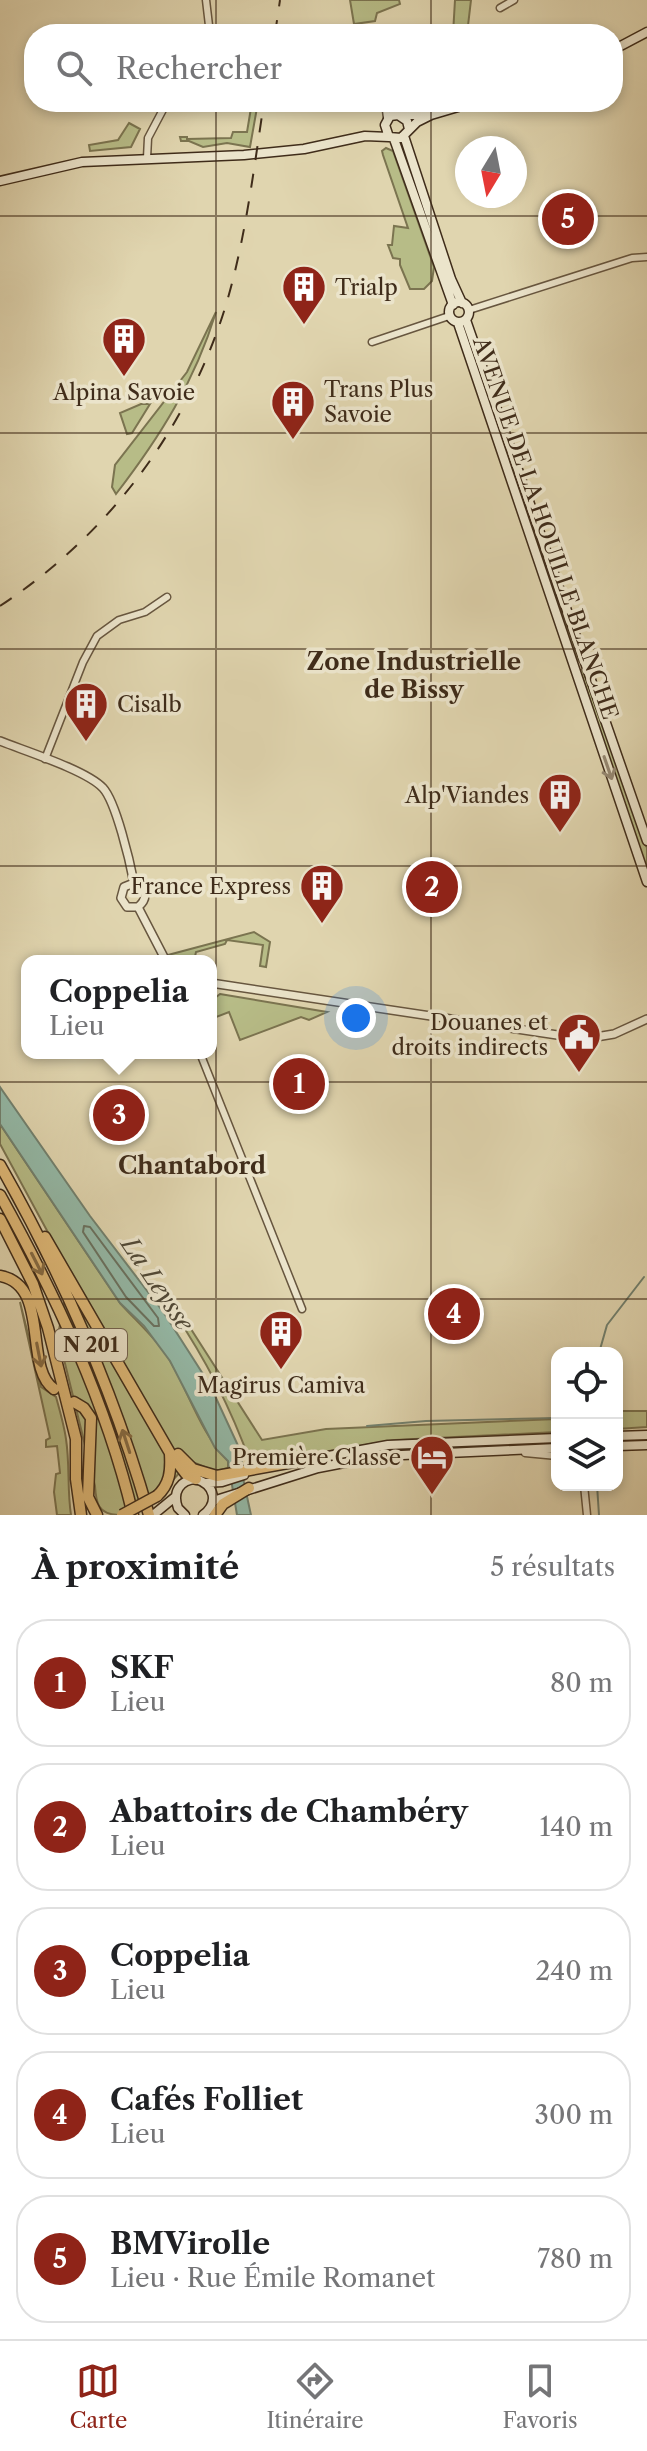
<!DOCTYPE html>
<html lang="fr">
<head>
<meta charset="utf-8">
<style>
  body { margin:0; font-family:"Libre Caslon Text",serif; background:#f2f2f2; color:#202124 }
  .controls { position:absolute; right:24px; bottom:24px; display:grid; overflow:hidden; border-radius:16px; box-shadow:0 4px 12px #0003 }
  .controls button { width:72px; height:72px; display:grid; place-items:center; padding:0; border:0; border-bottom:2px solid #e0e0e0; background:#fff; color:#202124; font:40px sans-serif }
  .compass { position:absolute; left:455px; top:136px; width:72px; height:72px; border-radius:50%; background:#fff; box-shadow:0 4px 12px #0003; rotate:190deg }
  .you { position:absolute; left:356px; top:1018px; width:28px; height:28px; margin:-20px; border:6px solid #fff; border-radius:50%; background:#1a73e8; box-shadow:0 0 0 12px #1a73e833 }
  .badge { display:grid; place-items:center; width:52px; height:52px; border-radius:50%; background:#8f2418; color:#fff; font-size:26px; font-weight:700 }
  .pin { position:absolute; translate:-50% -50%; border:4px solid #fff; box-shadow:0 2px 8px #0006 }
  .popup { position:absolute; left:21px; top:955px; width:196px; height:104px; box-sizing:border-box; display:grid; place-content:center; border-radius:16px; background:#fff; filter:drop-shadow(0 2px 6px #0005); font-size:26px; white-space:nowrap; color:#757577 }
  .popup b { font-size:30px; color:#202124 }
  .popup::after { content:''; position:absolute; left:50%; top:100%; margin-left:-16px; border:16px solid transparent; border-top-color:#fff }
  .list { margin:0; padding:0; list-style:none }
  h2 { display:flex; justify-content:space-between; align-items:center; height:104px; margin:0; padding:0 32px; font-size:34px }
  h2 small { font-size:26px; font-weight:400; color:#757577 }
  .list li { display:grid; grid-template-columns:52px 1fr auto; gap:24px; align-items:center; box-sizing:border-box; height:128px; margin:0 16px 16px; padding:0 16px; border:2px solid #e0e0e0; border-radius:32px }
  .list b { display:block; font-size:30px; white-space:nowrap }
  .list p { margin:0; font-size:26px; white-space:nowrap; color:#757577 }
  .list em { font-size:26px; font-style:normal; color:#757577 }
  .icon { flex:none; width:44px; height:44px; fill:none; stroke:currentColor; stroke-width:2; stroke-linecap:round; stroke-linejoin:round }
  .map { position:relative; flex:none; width:647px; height:1515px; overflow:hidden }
  .search { position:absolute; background:#fff; box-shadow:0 4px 12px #0003; left:24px; right:24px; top:24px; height:88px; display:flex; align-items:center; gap:20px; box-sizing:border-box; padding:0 28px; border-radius:32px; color:#757577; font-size:30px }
  .sheet { height:824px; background:#fff }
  nav { display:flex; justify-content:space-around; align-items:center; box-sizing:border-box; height:112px; border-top:2px solid #e0e0e0; background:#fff; font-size:22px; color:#757577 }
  nav a { display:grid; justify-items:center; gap:4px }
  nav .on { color:#8f2418 }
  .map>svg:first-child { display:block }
</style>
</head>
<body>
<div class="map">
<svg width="647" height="1515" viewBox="0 0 647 1515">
  <rect width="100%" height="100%" fill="#e0d5af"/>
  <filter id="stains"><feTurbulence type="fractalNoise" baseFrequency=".0025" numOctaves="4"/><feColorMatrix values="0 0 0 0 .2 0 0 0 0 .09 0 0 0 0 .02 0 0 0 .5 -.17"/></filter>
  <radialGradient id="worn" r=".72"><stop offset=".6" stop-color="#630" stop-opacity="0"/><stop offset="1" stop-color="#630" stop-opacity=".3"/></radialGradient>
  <path fill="#b7bc87" stroke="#7b7450" stroke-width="2" d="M350,0H399L400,4L377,13L375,21L354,24Z
    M455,0H471L467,34H453Z
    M252,102H258L250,147L227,143L203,147L189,141H181L180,137H187V139L231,138L233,132H247Z
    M129,123L140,129L131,147L90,151L89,145L118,140Z
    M386,148L393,151L434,267L432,281L424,289H410L400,265V259L393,258L388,245H392L394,226L408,228L383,155L382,151Z
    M216,312C195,381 160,437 116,494L112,487L115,465L187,372Z
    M141,404H150L132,433L127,434L120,413Z
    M503,447L507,449L579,662L574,652Z
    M580,670H583L647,848V875Z
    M254,932L270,942L266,967L260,966L263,945L227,940L225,944L196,952L194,961H170L168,955Z
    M220,994L327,1012L309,1020L301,1017L240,1040L229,1012L211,1019V1001Z
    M0,1124L120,1303C138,1323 159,1341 172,1364C190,1396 202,1435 228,1461V1468L215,1471L190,1461L173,1480L118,1515C98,1514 96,1503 95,1486L58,1335L70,1273L0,1144Z
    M173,1301L262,1440L326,1429L557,1419V1432L395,1440L251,1464C230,1406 206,1360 172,1309Z
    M20,1302L41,1387L56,1397C60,1411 64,1425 66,1439C70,1465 67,1489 71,1515H57L54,1492L56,1474L60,1473L57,1446L46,1447V1440L50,1438Z
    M617,1411H647V1427L617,1429Z"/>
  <path fill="#94b9a7" stroke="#72816f" stroke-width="2" d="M0,1087L90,1216L164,1313L210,1385L241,1452L243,1478L251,1515H237L228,1461L215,1448L170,1361L144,1326L120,1303L0,1124Z"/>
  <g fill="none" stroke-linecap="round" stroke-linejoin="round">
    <path stroke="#6a7260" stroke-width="2" d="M84,1226L90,1227L158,1318L159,1326H154L126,1297L83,1232Z"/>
    <path stroke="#72816f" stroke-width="2" d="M599,1353L607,1325L644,1277
      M367,1426L426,1421L557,1418
      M597,1485L599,1515"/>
    <g stroke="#67563f" stroke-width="9">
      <path id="minor" d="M206,0L210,34
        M500,8L514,0
        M359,34V31
        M385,102L387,118
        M147,158L148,138L167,102
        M469,310L632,258L647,257
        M372,342L449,316
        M45,759L83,662L97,636L119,620L145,612L167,597
        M200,1053L302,1309
        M525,1453L557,1456
        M584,1485L587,1515"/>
    </g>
    <g stroke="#67563f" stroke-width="10">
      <path id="tertiary" d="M0,741C25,751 86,770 103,788C116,802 130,862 134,883
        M134,883L124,887L121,898L127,907H138
        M134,883C146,887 149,898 138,907
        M138,907L166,961
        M211,983L584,1039L614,1034L647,1019"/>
    </g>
    <g stroke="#3f2c1a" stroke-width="11">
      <path id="secondary" d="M613,50L647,32
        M402,115H431L475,102
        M409,129L407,121L398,115L390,116L385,125L389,137L401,138L417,122L431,115
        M404,136L451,279L462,303
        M394,139L453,305
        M0,181L82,162L244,155L304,149L365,136L389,137
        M449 312a10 10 0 1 1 20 0a10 10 0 1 1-20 0Z
        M466,320L647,841
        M458,323L647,882
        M617,1436L647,1435
        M617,1446L647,1445
        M296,1462L388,1445L557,1438
        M205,1483L222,1482L244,1475
        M213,1501L318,1468L380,1456L557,1448
        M153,1515L175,1497
        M185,1515L178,1508C172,1492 180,1480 196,1479C215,1485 219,1503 203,1515"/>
    </g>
    <g stroke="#3f2c1a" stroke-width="13">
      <path id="trunk" d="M0,1165C63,1276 114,1392 149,1515
        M0,1195C56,1296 106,1402 133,1515
        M0,1219L33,1284L48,1328L76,1439V1479L81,1515
        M45,1237L170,1453L186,1474L196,1479
        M0,1276C51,1285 23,1368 54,1389
        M74,1402L84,1408L91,1418L88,1497L97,1515
        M178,1454L193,1469L217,1476L299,1461
        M157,1496C170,1484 171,1471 170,1454
        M215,1515L223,1504L249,1488"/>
    </g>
    <use href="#minor" stroke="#ebe4cb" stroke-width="6"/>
    <use href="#tertiary" stroke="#ebe4cb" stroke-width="7"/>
    <use href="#secondary" stroke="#ebe4cb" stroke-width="8"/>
    <use href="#trunk" stroke="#e0ba78" stroke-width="10"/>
    <path stroke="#3f2c1a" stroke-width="2" stroke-dasharray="14 14" stroke-linecap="butt" d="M275,34L280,0
      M0,606C102,539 177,443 218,329C243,260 253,174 264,102"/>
    <g stroke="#3f2c1a" stroke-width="13" stroke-linecap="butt">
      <path id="trunk-bridge" d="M122,1515L157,1496"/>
    </g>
    <use href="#trunk-bridge" stroke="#e0ba78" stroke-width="10"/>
  </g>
  <defs><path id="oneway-shaft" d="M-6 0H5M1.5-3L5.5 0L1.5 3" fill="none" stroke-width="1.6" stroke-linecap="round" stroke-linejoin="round" transform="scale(2)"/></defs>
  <use stroke="#958872" href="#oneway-shaft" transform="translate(608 768) rotate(71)"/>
  <g stroke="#876c44">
    <use href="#oneway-shaft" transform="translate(37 1264) rotate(63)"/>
    <use href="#oneway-shaft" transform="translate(39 1355) rotate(79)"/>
    <use href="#oneway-shaft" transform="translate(126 1441) rotate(-108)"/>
  </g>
  <path fill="none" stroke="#3f2c1a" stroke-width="2" stroke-opacity="0.55" d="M216,0V34M431,0V34M216,102V1515M431,102V1515M0,216H647M0,433H647M0,649H647M0,866H647M0,1082H647M0,1299H647"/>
  <defs>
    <g id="building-pin" transform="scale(2.3)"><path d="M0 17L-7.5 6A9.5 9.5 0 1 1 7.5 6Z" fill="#8f2418" stroke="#ebe4cb"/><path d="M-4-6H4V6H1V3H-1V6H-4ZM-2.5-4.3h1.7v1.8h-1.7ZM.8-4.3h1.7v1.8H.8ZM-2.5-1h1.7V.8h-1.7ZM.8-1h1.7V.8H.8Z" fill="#fff"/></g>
    <g id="civic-pin" transform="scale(2.3)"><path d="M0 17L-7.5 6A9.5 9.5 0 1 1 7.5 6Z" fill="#8f2418" stroke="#ebe4cb"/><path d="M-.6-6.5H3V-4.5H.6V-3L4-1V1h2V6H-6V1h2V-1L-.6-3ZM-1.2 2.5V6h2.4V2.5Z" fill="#fff"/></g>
    <g id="hotel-pin" transform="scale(2.3)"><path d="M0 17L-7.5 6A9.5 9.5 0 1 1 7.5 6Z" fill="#8f2418" stroke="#ebe4cb"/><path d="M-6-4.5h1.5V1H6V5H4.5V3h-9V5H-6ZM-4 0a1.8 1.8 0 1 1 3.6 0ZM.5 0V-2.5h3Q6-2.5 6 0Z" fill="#fff"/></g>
  </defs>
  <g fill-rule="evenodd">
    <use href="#building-pin" x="304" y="287"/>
    <use href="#building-pin" x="124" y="339"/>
    <use href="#building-pin" x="293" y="402"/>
    <use href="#building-pin" x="86" y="704"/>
    <use href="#building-pin" x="560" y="795"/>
    <use href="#building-pin" x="322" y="886"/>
    <use href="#civic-pin" x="579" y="1035"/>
    <use href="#building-pin" x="281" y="1332"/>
    <use href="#hotel-pin" x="432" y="1457"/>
  </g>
  <g text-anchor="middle" stroke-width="7" stroke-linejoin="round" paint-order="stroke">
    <rect fill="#ebe4cb" stroke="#73634f" stroke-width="2" x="55" y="1329" width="72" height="32" rx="6"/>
    <g font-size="20" font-weight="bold" fill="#3f2c1a">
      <text x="91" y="1352">N 201</text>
    </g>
    <g font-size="22" fill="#3f2c1a" stroke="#ebe4cb" text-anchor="end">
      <text x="335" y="295" text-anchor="start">Trialp</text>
      <text x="324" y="397" text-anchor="start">Trans Plus<tspan x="324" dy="25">Savoie</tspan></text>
      <text x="124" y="400" text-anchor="middle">Alpina Savoie</text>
      <text x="117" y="712" text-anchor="start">Cisalb</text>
      <text x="529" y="803">Alp'Viandes</text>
      <text x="291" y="894">France Express</text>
      <text x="548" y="1030">Douanes et<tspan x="548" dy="25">droits indirects</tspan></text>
      <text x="281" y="1393" text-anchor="middle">Magirus Camiva</text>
      <text x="401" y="1465">Première Classe</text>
    </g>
    <g font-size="22" fill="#3f2c1a" stroke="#ebe4cb">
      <text transform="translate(546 528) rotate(71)" y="8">AVENUE DE LA HOUILLE BLANCHE</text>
    </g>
    <g font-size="24" font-weight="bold" fill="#3f2c1a" stroke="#ebe4cb">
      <text x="414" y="670">Zone Industrielle<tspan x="414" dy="28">de Bissy</tspan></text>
      <text x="192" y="1174">Chantabord</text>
    </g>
    <g font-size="24" font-style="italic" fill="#504836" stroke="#ebe4cb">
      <text transform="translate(157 1284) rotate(56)" y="8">La Leysse</text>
    </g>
  </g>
  <rect width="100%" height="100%" filter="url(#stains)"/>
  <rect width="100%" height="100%" fill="url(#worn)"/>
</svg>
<div class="controls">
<button><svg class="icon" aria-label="locate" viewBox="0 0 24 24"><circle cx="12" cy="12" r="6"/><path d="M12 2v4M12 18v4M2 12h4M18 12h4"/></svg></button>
<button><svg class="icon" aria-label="layers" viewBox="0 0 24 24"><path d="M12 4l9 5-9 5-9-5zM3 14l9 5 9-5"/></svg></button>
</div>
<svg class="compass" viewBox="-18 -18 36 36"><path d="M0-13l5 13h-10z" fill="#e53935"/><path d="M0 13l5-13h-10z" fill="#757577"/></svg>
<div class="you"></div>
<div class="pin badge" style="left:299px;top:1084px">1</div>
<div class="pin badge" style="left:432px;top:887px">2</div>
<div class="pin badge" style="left:119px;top:1115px">3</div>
<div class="popup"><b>Coppelia</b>Lieu</div>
<div class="pin badge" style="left:454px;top:1314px">4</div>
<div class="pin badge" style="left:568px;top:219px">5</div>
<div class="search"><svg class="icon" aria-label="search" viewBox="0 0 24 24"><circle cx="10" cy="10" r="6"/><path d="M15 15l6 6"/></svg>Rechercher</div>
</div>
<section class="sheet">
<h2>À proximité<small>5 résultats</small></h2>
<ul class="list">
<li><span class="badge">1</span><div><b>SKF</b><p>Lieu</p></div><em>80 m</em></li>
<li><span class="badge">2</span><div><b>Abattoirs de Chambéry</b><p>Lieu</p></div><em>140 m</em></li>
<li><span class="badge">3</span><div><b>Coppelia</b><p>Lieu</p></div><em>240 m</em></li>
<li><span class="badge">4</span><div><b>Cafés Folliet</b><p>Lieu</p></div><em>300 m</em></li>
<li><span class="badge">5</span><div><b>BMVirolle</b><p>Lieu · Rue Émile Romanet</p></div><em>780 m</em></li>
</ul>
</section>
<nav>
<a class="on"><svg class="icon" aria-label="map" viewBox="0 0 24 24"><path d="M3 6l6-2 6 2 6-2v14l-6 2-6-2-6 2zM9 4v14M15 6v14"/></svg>Carte</a>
<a><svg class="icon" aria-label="directions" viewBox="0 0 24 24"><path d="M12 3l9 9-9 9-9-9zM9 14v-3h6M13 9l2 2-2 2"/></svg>Itinéraire</a>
<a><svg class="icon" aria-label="saved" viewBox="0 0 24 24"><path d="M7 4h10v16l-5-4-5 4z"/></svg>Favoris</a>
</nav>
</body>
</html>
